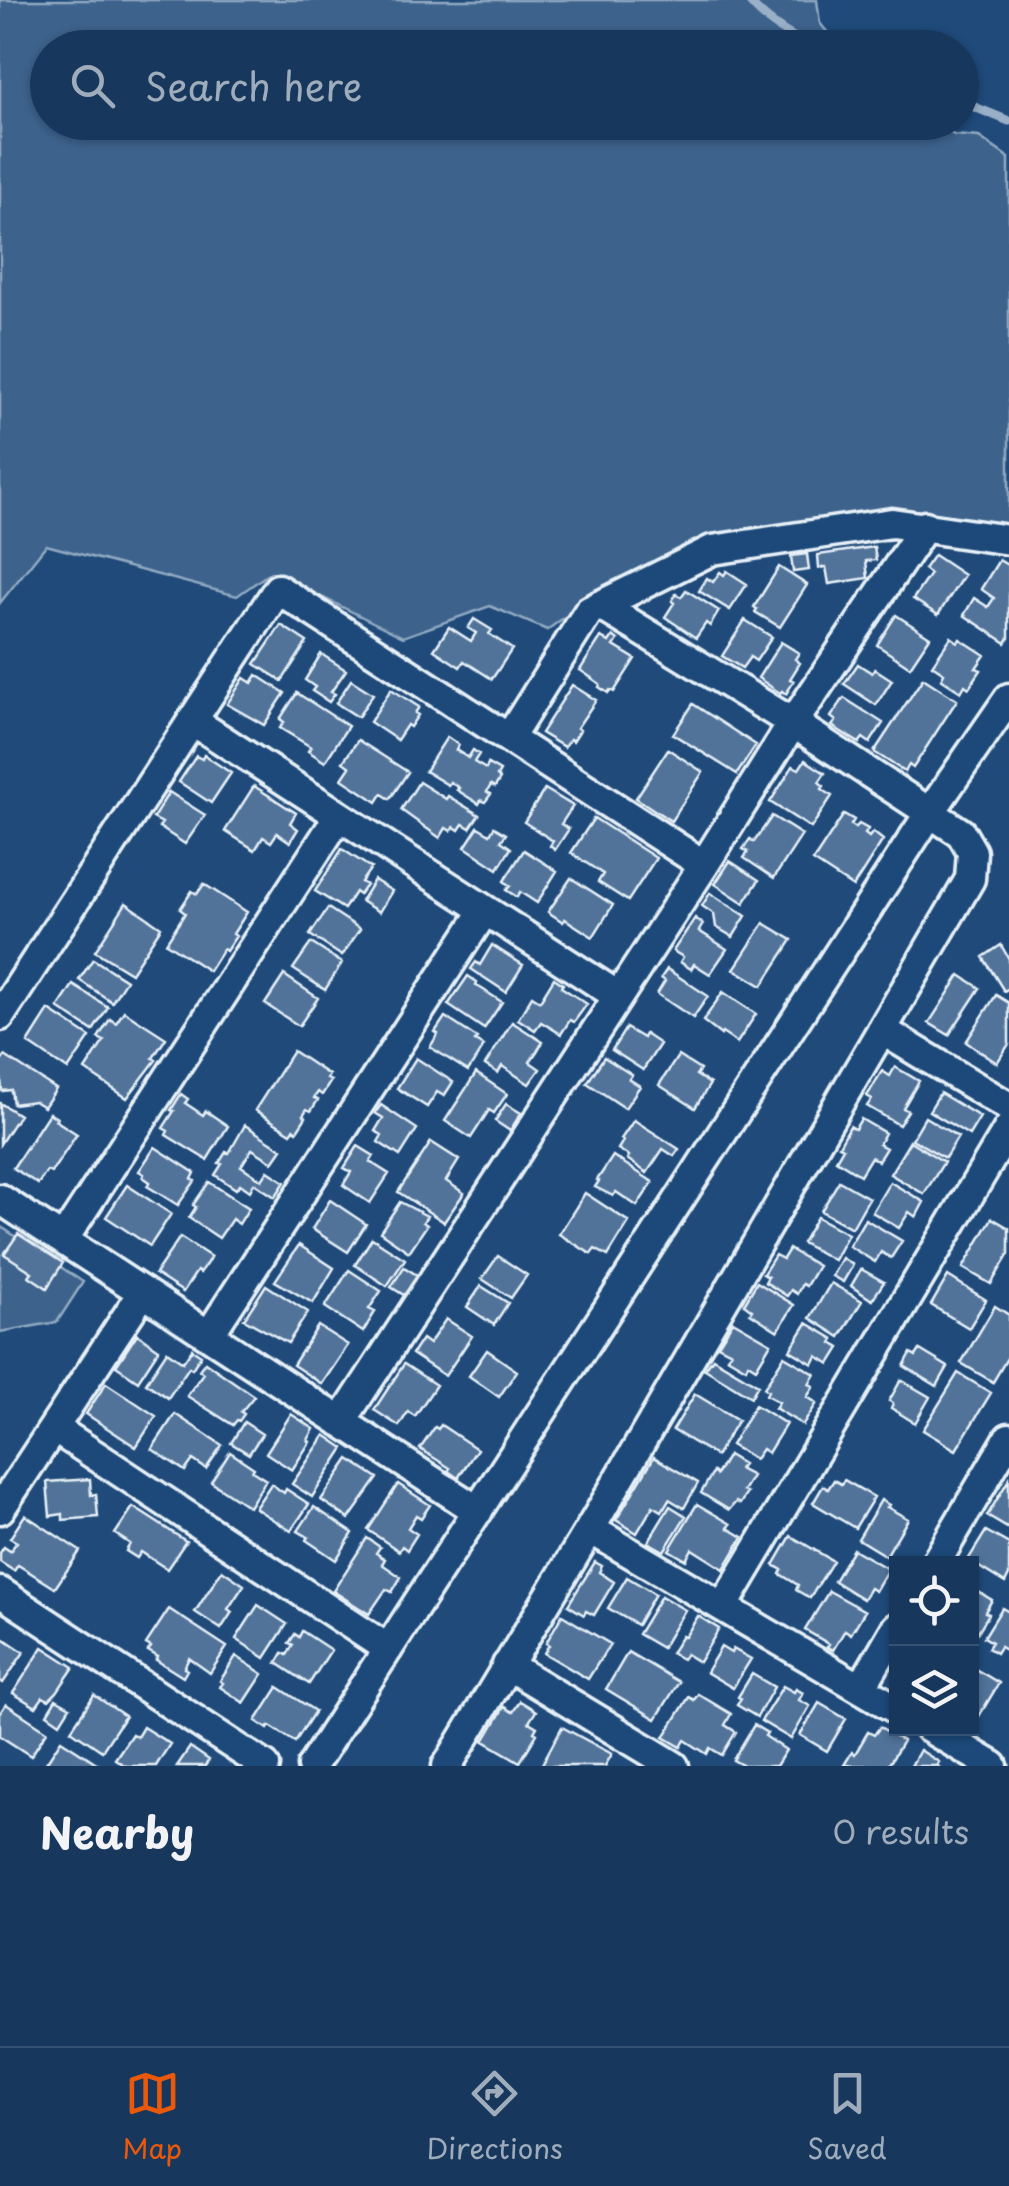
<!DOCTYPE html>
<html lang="en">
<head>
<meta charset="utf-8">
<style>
  body { margin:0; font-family:"Playpen Sans",sans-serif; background:#203f62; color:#f1f3f6 }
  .controls { position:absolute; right:30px; bottom:30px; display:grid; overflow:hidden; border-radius:0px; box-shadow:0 2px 8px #0004 }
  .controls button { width:90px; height:90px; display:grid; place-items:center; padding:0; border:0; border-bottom:2px solid #365272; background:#17385c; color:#f1f3f6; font:50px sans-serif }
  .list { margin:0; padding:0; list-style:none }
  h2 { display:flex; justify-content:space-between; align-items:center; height:130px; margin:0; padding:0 40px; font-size:42px }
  h2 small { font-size:32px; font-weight:400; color:#9eacbb }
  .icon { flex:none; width:55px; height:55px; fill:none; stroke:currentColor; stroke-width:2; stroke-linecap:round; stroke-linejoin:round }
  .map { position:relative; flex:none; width:1009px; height:1766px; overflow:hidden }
  .search { position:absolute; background:#17385c; box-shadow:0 2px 8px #0004; left:30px; right:30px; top:30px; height:110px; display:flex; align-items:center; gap:25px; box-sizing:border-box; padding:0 35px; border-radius:55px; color:#9eacbb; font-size:38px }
  .sheet { height:280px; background:#17385c }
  nav { display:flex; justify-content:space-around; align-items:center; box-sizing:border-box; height:140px; border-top:2px solid #365272; background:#17385c; font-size:28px; color:#9eacbb }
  nav a { display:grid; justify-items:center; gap:5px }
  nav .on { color:#ea580c }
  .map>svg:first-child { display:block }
</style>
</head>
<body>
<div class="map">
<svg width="1009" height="1766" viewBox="0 0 1009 1766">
  <rect width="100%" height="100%" fill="#1f4a7a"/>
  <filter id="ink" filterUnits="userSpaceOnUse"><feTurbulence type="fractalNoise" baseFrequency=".01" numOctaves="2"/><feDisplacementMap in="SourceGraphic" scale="20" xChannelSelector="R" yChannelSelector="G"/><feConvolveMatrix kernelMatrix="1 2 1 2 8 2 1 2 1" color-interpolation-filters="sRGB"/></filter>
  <g filter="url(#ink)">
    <path fill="#3c628c" stroke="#92aac2" stroke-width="2.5" d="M0,0H817L820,23L839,47L48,48V122H931L954,135L979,137L1009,158V528L710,540L607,586L547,630L490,606L403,637L271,572L237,596L46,545L0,603Z
      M0,1226L83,1282L57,1322L0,1332Z"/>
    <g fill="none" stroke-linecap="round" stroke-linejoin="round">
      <path stroke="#9ab0c7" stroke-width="9" d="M748,0C764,20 791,37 815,48
        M962,102L1009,121"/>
    </g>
    <path fill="#517399" stroke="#e8f1f8" stroke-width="2.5" d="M874,547L876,560L866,561L868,578L829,584L826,567L819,568L818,555Z
      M807,554L809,570L793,572L791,556Z
      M934,555L964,575L938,615L913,599L930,574L924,569Z
      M999,560L1009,566V638L1006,643L964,615L974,598L988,607L994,598L981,589Z
      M779,567L807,585L780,627L755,612L757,609L754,607Z
      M727,571L747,584L730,610L699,591L707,578L713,582L720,572L724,575Z
      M686,590L719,611L710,626L706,623L696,638L665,617L674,603L672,601L676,594L681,597Z
      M896,615L930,637L910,667L877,645Z
      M474,619L492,630L489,634L512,649L492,679L464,661L460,667L434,650L449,627L471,641L476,633L468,628Z
      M745,620L772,637L756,661L750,657L742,668L722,656Z
      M281,625L307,642L282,681L255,664Z
      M613,636L618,640L614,646L635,659L614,692L610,690L608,693L599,687L600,684L580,670L601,637L609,642Z
      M951,637L958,642L960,639L985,655L976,668L981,670L969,688L965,685L961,692L941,679L944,673L932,665Z
      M781,642L799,653L795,659L800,663L790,679L794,681L786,694L782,691L780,693L758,678Z
      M321,654L346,670L331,692L335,694L329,702L312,691L315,687L305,680Z
      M858,664L872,673L875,669L892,680L876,705L844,684Z
      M257,675L285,693L264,725L227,704L244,678L252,683Z
      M923,678L957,700L913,768L909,765L905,772L874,752Z
      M351,680L373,694L358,717L336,703Z
      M572,685L596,700L577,728L580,730L573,741L570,739L564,747L541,733Z
      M391,689L419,707L415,713L418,715L410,727L407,725L397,740L370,722Z
      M297,693L348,726L325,762L308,751L311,747L280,728L284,722L280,719Z
      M844,698L883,723L870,743L863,738L859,743L832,726L836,721L831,717Z
      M693,704L756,745L737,774L673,734Z
      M447,737L459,745L456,750L468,758L473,750L479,754L474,762L486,769L488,764L500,771L497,776L500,779L495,787L491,785L487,792L491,794L485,802L481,800L479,804L457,790L459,788L450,782L448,785L425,771Z
      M358,740L408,772L390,799L382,794L377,802L342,779L350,767L343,762Z
      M668,749L703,772L671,821L636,798Z
      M204,755L231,773L211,803L179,782L196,756L202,759Z
      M805,760L825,773L819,782L824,786L822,789L832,796L811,828L770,802L793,766L799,769Z
      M419,782L446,799L448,796L479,815L470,828L463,824L459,830L454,827L451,831L446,828L440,838L401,810Z
      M254,786L296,813L290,823L298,829L290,842L277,833L271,842L263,837L255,850L225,831Z
      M545,789L573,806L561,824L569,829L555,850L550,846L553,841L524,822Z
      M169,792L205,815L185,844L159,827L162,823L153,818Z
      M844,814L854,820L851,825L855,828L859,824L868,829L865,834L869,837L873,832L883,840L853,887L813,861Z
      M772,816L802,835L774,878L744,858L748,852L743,849L750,839L754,842Z
      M594,818L656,858L628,901L598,882L603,874L571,853Z
      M478,827L490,834L494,827L506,834L501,841L511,848L498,869L465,847Z
      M342,849L371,868L361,882L366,885L359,895L355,892L344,909L315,891Z
      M524,850L557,871L537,903L520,892L517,897L506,890L510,886L504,881Z
      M730,861L759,880L744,903L715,884Z
      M571,878L613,905L593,937L565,919L563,922L548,912Z
      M374,880L392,891L379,912L361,901Z
      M204,884L247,912L233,934L236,936L226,951L223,949L209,971L166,943L185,913L180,909L192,891L197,894Z
      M710,893L746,916L733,937L716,927L714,914L702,906Z
      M126,903L161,927L131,973L95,951Z
      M328,908L360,929L342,956L310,935Z
      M695,918L703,924L699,931L727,949L710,974L694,964L691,969L680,962L683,957L673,951Z
      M764,923L792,940L762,986L734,969Z
      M311,943L342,963L325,990L293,969Z
      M492,945L523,965L506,992L471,969L476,962L480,965Z
      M1001,945L1009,959V988L1004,991L983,957Z
      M93,959L126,980L112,1002L79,980Z
      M667,969L708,996L693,1018L657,994L665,981L661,978Z
      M284,975L318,998L299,1026L265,1004Z
      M960,975L980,988L949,1035L929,1023Z
      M468,976L477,982L476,985L502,1002L484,1029L448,1005Z
      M554,978L563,984L561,987L587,1004L574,1022L570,1020L561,1034L541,1022L535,1030L518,1019L532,996L540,1001Z
      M73,985L108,1007L93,1031L58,1008Z
      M723,992L756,1014L737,1043L722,1033L721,1035L703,1021Z
      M996,995L1009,1003V1044L997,1063L966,1042Z
      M49,1010L90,1037L68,1070L28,1043Z
      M124,1011L166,1038L153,1058L156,1060L127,1098L85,1070L104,1041L98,1038L110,1019L116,1023Z
      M445,1017L477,1038L475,1041L484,1046L468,1071L430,1047L438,1034L435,1032Z
      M512,1022L543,1042L530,1062L540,1069L529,1084L502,1066L498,1073L485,1065Z
      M626,1028L643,1038L645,1034L660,1044L643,1070L612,1050Z
      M293,1051L329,1075L327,1079L331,1081L322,1095L318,1092L314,1098L318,1100L311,1111L307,1109L303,1115L306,1117L297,1131L294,1129L291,1133L255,1110Z
      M5,1056L56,1089L44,1107L34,1101L13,1104L11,1090L2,1091L0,1063Z
      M678,1056L700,1070L696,1075L710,1084L695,1108L659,1085Z
      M604,1057L632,1075L629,1079L640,1086L625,1108L587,1083Z
      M416,1058L453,1082L444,1096L437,1092L427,1107L397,1088Z
      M895,1067L919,1081L903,1108L908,1111L899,1125L867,1106L872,1099L867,1096L882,1071L890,1076Z
      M476,1073L507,1094L494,1113L489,1110L471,1138L445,1121Z
      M940,1093L980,1117L969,1135L929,1111Z
      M181,1094L188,1099L185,1103L203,1115L206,1111L228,1126L207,1160L166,1135L168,1131L163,1128L174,1111L171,1110Z
      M0,1103L19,1115L0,1144Z
      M506,1104L521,1113L510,1131L495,1121Z
      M381,1105L417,1129L400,1156L378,1142L382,1135L375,1131L383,1118L375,1113Z
      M49,1113L57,1118L55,1120L77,1134L51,1173L47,1171L38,1184L13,1168Z
      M925,1117L958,1137L945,1158L912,1139Z
      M861,1119L885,1133L879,1144L886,1148L878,1161L871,1157L860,1175L836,1160L843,1148L839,1146L850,1126L855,1129Z
      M634,1120L679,1149L674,1156L663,1149L647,1173L627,1159L629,1156L618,1149L623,1141L621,1139Z
      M245,1125L282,1149L273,1162L252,1149L241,1166L262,1180L268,1171L285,1182L275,1197L254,1183L250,1191L240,1184L236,1189L215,1175L222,1164L219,1163L226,1152L229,1153Z
      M910,1141L944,1162L924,1194L890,1174Z
      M431,1142L459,1160L446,1181L464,1193L444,1222L398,1192Z
      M358,1146L374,1156L370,1162L389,1174L370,1203L343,1185L351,1172L344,1168Z
      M155,1147L195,1173L192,1179L195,1181L178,1205L147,1186L150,1182L143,1177L144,1174L139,1171Z
      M613,1156L653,1182L637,1206L616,1192L613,1196L595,1187L599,1181L597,1180Z
      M839,1181L869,1198L852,1228L821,1211Z
      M209,1182L249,1208L239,1224L232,1219L219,1238L189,1218L196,1207L193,1205Z
      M890,1182L924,1202L916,1217L909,1212L899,1228L872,1212Z
      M127,1185L171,1214L150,1246L106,1217Z
      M585,1193L629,1222L608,1256L595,1249L591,1254L559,1234Z
      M330,1200L366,1224L348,1252L312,1229Z
      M400,1202L427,1216L423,1222L427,1225L409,1252L380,1232Z
      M817,1217L848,1234L834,1260L802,1243Z
      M992,1218L1009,1228V1254L991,1284L963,1268Z
      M865,1219L902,1241L891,1258L881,1252L875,1262L849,1246Z
      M18,1234L63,1263L47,1288L29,1276L32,1272L4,1254Z
      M180,1237L211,1257L200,1273L197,1271L183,1292L155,1274Z
      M372,1238L405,1259L387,1286L355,1265Z
      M299,1245L334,1268L313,1303L275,1281Z
      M789,1249L818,1266L806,1286L802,1284L797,1294L791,1290L787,1296L765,1282L768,1277L763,1274L775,1255L783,1259Z
      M498,1256L527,1275L511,1298L482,1279Z
      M842,1258L853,1265L843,1282L832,1276Z
      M404,1267L420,1277L407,1297L391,1287Z
      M861,1269L884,1282L872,1300L851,1286Z
      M349,1270L381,1291L369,1309L375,1312L363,1332L325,1307Z
      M948,1276L986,1300L969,1328L931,1305Z
      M757,1282L794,1305L778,1331L750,1313L752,1310L744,1304Z
      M831,1283L862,1301L840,1337L810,1318Z
      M266,1285L308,1312L288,1343L244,1319Z
      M481,1286L508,1303L494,1325L467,1307Z
      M995,1306L1009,1315V1355L993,1382L961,1363Z
      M446,1319L472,1336L445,1376L412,1354L422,1339L429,1344Z
      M733,1321L771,1343L756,1368L748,1363L746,1368L727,1357L731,1352L718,1345Z
      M807,1323L834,1339L832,1343L840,1348L830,1364L817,1356L813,1364L790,1350Z
      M318,1326L348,1345L322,1384L293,1365Z
      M137,1334L159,1349L138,1381L116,1366Z
      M192,1349L201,1355L192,1369L189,1367L168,1398L146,1383L167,1351L183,1362Z
      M487,1350L517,1371L499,1397L469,1376Z
      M920,1350L948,1367L937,1386L904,1366L911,1353L916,1356Z
      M784,1356L815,1374L809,1384L814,1386L807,1397L817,1403L803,1425L775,1408L779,1402L766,1395L768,1391L764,1388Z
      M713,1358L758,1385L751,1397L705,1369Z
      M205,1362L254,1396L241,1412L244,1414L239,1421L237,1420L233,1425L187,1396L203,1373L199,1370Z
      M404,1364L436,1385L415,1416L408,1412L399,1426L374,1410Z
      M958,1373L991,1393L956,1450L923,1430Z
      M901,1380L930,1397L915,1423L891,1408L893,1403L889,1401Z
      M106,1383L156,1416L136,1447L86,1414Z
      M695,1394L738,1420L716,1456L673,1430Z
      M755,1405L786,1424L768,1453L762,1449L755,1459L731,1445Z
      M175,1414L222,1445L206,1469L193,1460L185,1471L152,1449Z
      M291,1414L314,1429L308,1440L310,1442L292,1470L266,1453Z
      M244,1422L262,1434L249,1454L231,1443Z
      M441,1425L477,1449L458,1478L448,1471L450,1468L420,1449L435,1427L438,1429Z
      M325,1435L344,1448L312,1497L292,1484Z
      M230,1452L254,1468L252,1471L266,1480L249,1507L211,1482Z
      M728,1455L743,1464L739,1469L752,1476L743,1491L747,1493L740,1504L736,1502L729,1510L701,1493L713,1472L716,1475Z
      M654,1457L698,1483L684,1508L669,1499L662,1511L653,1506L637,1533L616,1520Z
      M349,1459L378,1478L349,1519L321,1500Z
      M90,1479L91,1495L96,1494L98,1517L63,1520V1514L50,1516L47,1482Z
      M1009,1479V1529L987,1516Z
      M834,1480L841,1484L844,1480L874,1497L855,1528L813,1503L823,1486L828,1489Z
      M271,1484L284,1493L286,1489L309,1504L291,1531L255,1508Z
      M398,1484L430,1505L421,1518L416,1515L408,1528L417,1534L407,1550L402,1546L399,1551L368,1530Z
      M881,1500L889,1505L887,1507L908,1519L886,1556L858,1539Z
      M697,1504L731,1524L728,1528L743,1537L724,1569L692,1549L686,1560L669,1550Z
      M670,1506L686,1516L664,1551L648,1542Z
      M133,1507L186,1541L167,1569L141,1552L137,1558L126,1551L130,1544L115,1534Z
      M314,1507L353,1533L336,1560L306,1540L308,1537L298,1531Z
      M25,1515L80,1551L55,1588L18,1565L14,1571L0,1562V1553L4,1547L10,1551L17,1542L10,1538Z
      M986,1531L1009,1544V1575L1005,1583L968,1560Z
      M791,1536L833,1561L810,1598L796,1590L798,1585L780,1574L782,1570L774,1565Z
      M367,1538L380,1547L376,1553L385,1559L382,1564L401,1577L392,1592L386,1589L369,1614L333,1591Z
      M853,1549L888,1569L875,1591L870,1588L863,1599L834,1581Z
      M595,1562L602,1566L599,1572L614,1582L594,1615L586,1611L584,1615L568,1605Z
      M222,1570L244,1585L228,1609L232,1612L221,1629L195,1612Z
      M627,1577L655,1594L637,1625L608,1608Z
      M972,1588L992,1600L985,1612L989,1614L974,1638L972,1637Z
      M829,1591L865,1611L851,1634L845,1630L833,1650L827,1647L829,1644L805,1630Z
      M661,1596L685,1610L662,1648L638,1634Z
      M258,1605L287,1624L265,1658L236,1639Z
      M1002,1608L1009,1612V1652L1000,1647L996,1653L988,1648L992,1642L984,1637Z
      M169,1609L227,1647L210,1673L189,1658L184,1668L187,1670L183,1677L156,1660L158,1657L148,1651L151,1647L146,1644Z
      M562,1615L610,1644L588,1679L544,1653L549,1645L546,1643Z
      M698,1616L719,1629L699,1662L686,1654L682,1659L671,1653L682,1636L685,1637Z
      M302,1631L331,1650L309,1684L277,1663L283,1653L287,1655L293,1645L289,1643L295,1634L299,1637Z
      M0,1636L24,1652L3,1683L0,1681Z
      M43,1647L74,1667L57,1692L49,1700L43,1697L36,1707L13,1693Z
      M721,1647L731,1653L733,1649L751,1659L733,1688L706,1672Z
      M628,1652L679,1682L656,1719L606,1689Z
      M236,1656L263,1674L244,1703L220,1687L223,1683L220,1681Z
      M972,1667L999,1683L975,1723L972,1721Z
      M752,1674L774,1687L757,1717L737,1705L741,1699L738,1697Z
      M783,1686L794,1692L796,1689L803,1693L799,1700L810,1706L791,1739L761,1721Z
      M278,1687L315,1711L295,1742L270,1726L268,1729L256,1721Z
      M698,1694L731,1714L725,1725L736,1732L722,1755L710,1748L707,1754L685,1740L681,1747L664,1737L689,1697L694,1700Z
      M94,1695L125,1716L102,1751L71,1730Z
      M56,1699L70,1707L60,1723L47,1714Z
      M520,1701L536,1711L529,1722L537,1727L534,1732L537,1734L520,1762L484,1741L504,1707L513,1712Z
      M819,1703L846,1719L827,1751L800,1735Z
      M6,1704L47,1731L31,1756L0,1736V1713Z
      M754,1725L767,1733L765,1736L786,1750L776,1766H744L733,1760Z
      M143,1727L170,1744L156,1766H126L115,1759L132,1734L137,1737Z
      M562,1727L612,1754L605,1766H541Z
      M880,1727L903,1741L888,1766L844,1765L852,1752L855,1754L868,1732L874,1735Z
      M61,1740L98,1764L97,1766H50L46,1763Z
      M190,1747L209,1760L205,1766H177Z
      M920,1750L939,1762L937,1765L938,1766H911Z"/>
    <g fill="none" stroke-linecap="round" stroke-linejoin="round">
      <g stroke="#e8f1f8" stroke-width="35">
        <path id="minor" d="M193,721L618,996
          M509,738L589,611L712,550L892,523L1009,540
          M0,1016L278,589L704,865
          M882,1030L1009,1107
          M0,1199L478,1511
          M63,1240L339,816
          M209,1335L485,910
          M341,1422L704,865L793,723L925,526
          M54,1428L388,1649
          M0,1509L143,1292
          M590,1529L896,1709
          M935,1564L1009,1438
          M0,1592L265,1766
          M723,1607L1009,1128
          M507,1665L674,1766
          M861,1688L896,1628
          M929,1728L993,1766
          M312,1766L929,814L1009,698
          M447,1766L590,1529L970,879L972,852L961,833L793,723L600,605"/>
      </g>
      <use href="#minor" stroke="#1f4a7a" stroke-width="28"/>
    </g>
  </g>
</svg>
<div class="controls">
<button><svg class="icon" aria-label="locate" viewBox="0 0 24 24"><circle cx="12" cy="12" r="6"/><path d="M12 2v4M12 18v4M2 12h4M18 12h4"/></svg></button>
<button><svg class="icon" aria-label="layers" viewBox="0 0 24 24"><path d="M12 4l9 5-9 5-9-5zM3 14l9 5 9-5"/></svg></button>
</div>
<div class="search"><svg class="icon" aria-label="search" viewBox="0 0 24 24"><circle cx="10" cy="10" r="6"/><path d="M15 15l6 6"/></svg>Search here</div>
</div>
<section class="sheet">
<h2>Nearby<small>0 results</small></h2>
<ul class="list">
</ul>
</section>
<nav>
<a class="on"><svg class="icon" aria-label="map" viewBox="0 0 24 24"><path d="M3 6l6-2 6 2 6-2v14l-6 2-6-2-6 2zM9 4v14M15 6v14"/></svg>Map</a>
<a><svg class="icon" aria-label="directions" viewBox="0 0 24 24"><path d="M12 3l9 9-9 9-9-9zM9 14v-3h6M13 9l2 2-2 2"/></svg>Directions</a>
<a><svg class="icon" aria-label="saved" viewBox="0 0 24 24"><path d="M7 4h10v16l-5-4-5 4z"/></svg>Saved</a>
</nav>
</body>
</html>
